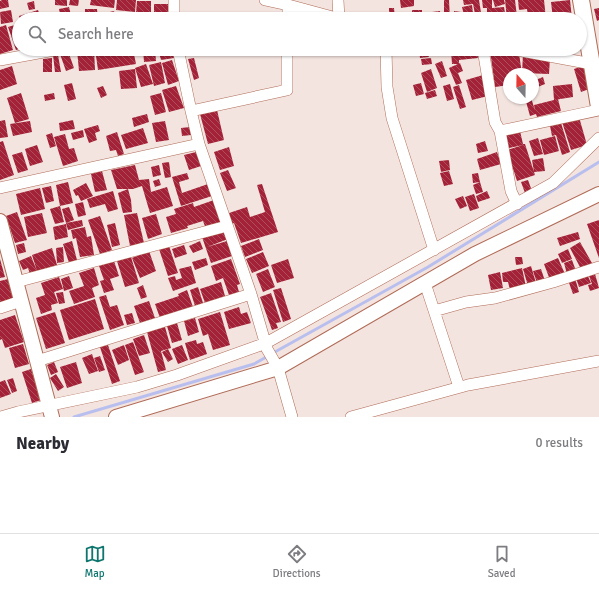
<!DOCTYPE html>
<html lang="en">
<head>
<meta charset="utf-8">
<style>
  body { margin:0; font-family:Signika,sans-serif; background:#f7f7f7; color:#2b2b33 }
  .compass { position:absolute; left:503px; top:68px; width:36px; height:36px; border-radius:50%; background:#fff; box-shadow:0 1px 3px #0004; rotate:340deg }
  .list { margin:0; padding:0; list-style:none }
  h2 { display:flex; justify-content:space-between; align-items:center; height:52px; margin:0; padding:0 16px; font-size:17px }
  h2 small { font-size:13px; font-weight:400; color:#7c7c81 }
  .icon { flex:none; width:22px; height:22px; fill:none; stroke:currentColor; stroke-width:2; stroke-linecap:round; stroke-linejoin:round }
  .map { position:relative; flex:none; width:599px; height:417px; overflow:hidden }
  .search { position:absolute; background:#fff; box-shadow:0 1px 3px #0004; left:12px; right:12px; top:12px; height:44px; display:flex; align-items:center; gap:10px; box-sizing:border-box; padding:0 14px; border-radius:22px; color:#7c7c81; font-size:15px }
  .sheet { height:116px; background:#fff }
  nav { display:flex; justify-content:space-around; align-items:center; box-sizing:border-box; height:56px; border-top:1px solid #e1e1e2; background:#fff; font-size:11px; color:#7c7c81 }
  nav a { display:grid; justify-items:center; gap:2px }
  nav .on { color:#0f766e }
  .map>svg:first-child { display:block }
</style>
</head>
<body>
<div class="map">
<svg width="599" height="417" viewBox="0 0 599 417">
  <defs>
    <pattern id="building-back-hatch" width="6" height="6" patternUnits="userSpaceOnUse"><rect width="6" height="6" fill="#a42238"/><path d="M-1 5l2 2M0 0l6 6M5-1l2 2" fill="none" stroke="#ad4f5e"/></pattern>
  </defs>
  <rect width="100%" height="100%" fill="#f4e4df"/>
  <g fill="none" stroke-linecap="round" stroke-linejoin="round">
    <path stroke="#b8bfee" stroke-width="3" d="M273,353L428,267L599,162
      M74,417L254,364L268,356"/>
  </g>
  <path fill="url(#building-back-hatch)" d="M2,0H8L9,7L0,9V1Z
    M55,0H67V6L55,5Z
    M70,0H79L78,6L69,5Z
    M91,0H115L114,8L90,5Z
    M117,0H136L135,12L116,10Z
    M400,0H414V6L401,8Z
    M444,0H449L450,19H444Z
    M463,0H479L482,19H462V16L475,14L473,4L464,5Z
    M482,0H492V8L504,7L506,19H487V8H483Z
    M493,0H504L505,4L495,7Z
    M505,0H515L517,17L524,16V19H507Z
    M518,0H544L546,19H528L527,9L519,10Z
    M570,0L572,19H553L551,2Z
    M34,1L35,9L29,10L27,3Z
    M137,1H151V14L136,13Z
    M154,4H169V17H154Z
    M472,5L473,13L464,15L462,7Z
    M69,7L72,19H61L59,9Z
    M389,8H394L395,19H389Z
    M599,8V20L597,21L594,9Z
    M85,9H97L98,19H85Z
    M11,10L13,22L1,24L0,12Z
    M38,10L41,19H20L19,16Z
    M412,10H422V19H412Z
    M114,11L116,19H102L101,14Z
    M440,11L441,19H433L432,12Z
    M454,11L461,12V19H454Z
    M409,12V19H399L398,13Z
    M18,24L19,28V49L16,50L8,27Z
    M6,25L13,50L0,54V27Z
    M94,49L95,70L79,71L77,50Z
    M95,49H133L136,64L98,70Z
    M143,49H155L156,61L144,62Z
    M158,49H172L174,58L161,60Z
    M397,49H409L410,54L398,56Z
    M419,49H428L429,57L420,58Z
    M460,49H477L478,58L459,60V64H452L451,50Z
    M498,49H506L507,55L519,53L522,74H509V85L495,87L490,50Z
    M68,51L74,68L66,71L60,54Z
    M523,54L550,58L549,74L522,73Z
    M53,55H58L61,72H55Z
    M52,58V72H43V59Z
    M194,58L199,78L194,80L188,59Z
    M431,58L432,64L422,65L421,59Z
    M172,60L179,81L168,85L162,63Z
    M442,61L447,76L441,78L435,64Z
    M161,62L165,83L154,86L149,65Z
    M460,63L463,71L458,73L462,83L456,85L449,68Z
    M146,64L153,84L141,87L135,68Z
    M12,66L17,84L0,90V70Z
    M583,66L589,89L581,92L574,69Z
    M135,69L137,88L121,89L119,71Z
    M431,69L437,88L427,92L421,73Z
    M483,75L488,96L472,100L466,80Z
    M543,77L545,84L533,89V81Z
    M72,83L76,99L68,101L64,85Z
    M421,83L424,94L416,96L413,85Z
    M450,84L454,99L447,101L443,86Z
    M572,84L573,97L554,100L553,86Z
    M459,85L466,107L460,109L453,87Z
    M103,86L107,95L101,98L97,88Z
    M176,86L184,108L169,112L162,90Z
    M435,90L437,96L427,99L425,93Z
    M21,93L29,119L15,123L7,98Z
    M54,93L55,99L45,101L44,95Z
    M161,93L166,112L155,115L150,96Z
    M525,98H531L535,110L534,105L558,99L561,111L537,117L536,114L530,116Z
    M217,110L224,140L208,144L200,114Z
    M147,114L149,122L134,127L132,118Z
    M579,117L587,145L571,150L562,122Z
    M5,120L8,137L0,138V121Z
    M73,120L75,129L60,131L59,123Z
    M30,121L32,132L13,136L10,124Z
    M165,121L169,140L156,142L152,123Z
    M561,123L570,152L562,155L556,135L552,136L550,126Z
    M98,125L100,131L95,133L97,140L89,143L84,129Z
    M190,127L191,135L182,136L181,128Z
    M143,128L148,143L126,149L121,135Z
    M83,130L84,137L73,140L71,133Z
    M520,131L523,144H525L535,175L517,181L507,150L523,145L509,148L506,134Z
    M117,132L124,154L118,156L116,150L110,151L106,136Z
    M52,133L56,146L50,148L46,135Z
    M65,134L69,149L74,148L78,161L63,166L54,137Z
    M555,136L559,151L544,155L540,140Z
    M538,138L543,154L534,156L529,141Z
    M3,141L14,175L0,180V142Z
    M485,141L488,151L478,153L476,144Z
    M37,145L43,162L30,166L25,149Z
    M229,147L234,166L220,170L214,152Z
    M22,152L28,170L18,173L12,155Z
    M196,152L201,166L189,170L184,155Z
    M497,152L501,164L480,170L477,159Z
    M543,158L545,171L534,172L532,160Z
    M449,160L450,170L441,172L439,161Z
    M169,162L171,177L165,178L162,163Z
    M135,165L139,180L149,179L151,192L167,187L173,206L150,213L142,186L133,189H117L111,170Z
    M159,165L161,175L153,177L151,167Z
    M228,170L236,188L227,191L220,173Z
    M102,171L107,190L95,192L91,174Z
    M449,171L453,184L444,186L440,173Z
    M187,173L189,179L179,182L182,193L208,184L212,196L181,206L172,177Z
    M478,173L480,182L473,183L472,174Z
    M159,179L161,185L155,187L153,181Z
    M528,180L532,191L525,193L521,182Z
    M68,182L73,203L60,206L56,185Z
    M480,182L483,192L476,194L473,185Z
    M86,183L93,196L81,201L78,195L76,196L73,190Z
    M262,184L278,232L241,243L234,223L232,224L229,213L247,207L250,217L265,212L257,185Z
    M51,186L54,201L46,203L42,188Z
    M40,188L45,209L21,215L16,194Z
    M128,189L131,200L132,212L123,213L118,193Z
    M113,191L118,209L108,212L105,204L90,208L87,199Z
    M487,191L490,198L478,202L476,196Z
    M474,194L479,208L470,211L465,197Z
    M463,196L467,206L460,209L455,199Z
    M214,200L221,224L206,229L203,221L187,226L188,228L171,233L166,217L176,214L174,209L193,203L194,207Z
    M83,202L86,215L78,217L75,204Z
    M60,206L64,222L55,224L50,209Z
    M69,207L74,220L66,223L62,209Z
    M17,212L27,240L15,243L6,216Z
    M42,213L47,233L28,237L24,217Z
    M137,213L144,243L130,246L124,215Z
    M156,214L162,234L148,239L142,218Z
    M100,216L112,250L100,254L88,220Z
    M82,220L83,226L68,230L66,223Z
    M599,220V258L587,224Z
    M115,223L120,245L112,247L107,225Z
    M66,224L68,237L55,240L53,227Z
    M85,227L87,237L91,236L94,255L80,257L76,238L73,239L71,230Z
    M223,228L228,239L207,247L227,241L232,256L211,263L202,237Z
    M578,232L580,239L560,246L557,238Z
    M259,239L263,250L245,257L241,246Z
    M72,241L77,260L69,263L63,244Z
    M200,241L203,249L193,253L189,246Z
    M580,242L592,263L581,269L570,248Z
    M24,243L26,252L18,254L16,245Z
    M184,245L187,254L175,258L172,249Z
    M169,246L178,273L168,276L159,249Z
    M63,247L64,262L57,263L56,248Z
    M52,248L57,265L37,271L32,255Z
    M568,249L572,259L562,263L558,254Z
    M149,251L156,271L140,278L132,258Z
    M263,252L269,266L252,273L246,259Z
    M31,256L37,271L30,274L28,268L23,270L19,261Z
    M131,257L139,283L125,287L117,261Z
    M515,257H522L523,264L516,265Z
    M206,258L208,265L195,270L192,262Z
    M558,258L565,274L550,280L544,264Z
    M0,259L5,277L0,278Z
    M231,259L240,284L237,285L239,292L229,295L223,278L216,281L211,266Z
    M288,259L294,278L277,283L271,265Z
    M572,260L576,271L567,274L564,263Z
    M114,261L119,276L110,279L114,290L104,293L100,281L104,280L99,266Z
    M191,266L196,283L173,291L168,278L175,276L176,280L182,278L179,269Z
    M531,266L536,283L528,286L523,269Z
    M94,268L99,285L92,288L95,297L74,304L69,291L84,286L79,273Z
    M522,268L526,287L510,290L508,282H503L502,273Z
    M268,269L275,287L263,292L256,274Z
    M541,269L545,281L537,283L533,271Z
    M500,272L503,288L491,290L488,275Z
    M587,274L591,283L579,287L576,278Z
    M595,274L599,288L590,291L588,285L592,284L589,276Z
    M69,276L73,288L64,291L61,279Z
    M59,277L63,289L54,292L58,303L51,305L52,310L41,314L36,298L45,295L41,283Z
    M575,278L579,292L573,294L568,280Z
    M8,279L15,300L0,305V281Z
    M221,282L225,296L205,303L200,289Z
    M143,285L147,297L141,299L137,288Z
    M198,287L203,303L195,306L190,290Z
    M281,288L291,319L283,322L273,290Z
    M187,290L193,307L160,318L155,304L179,296L178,294Z
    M63,292L65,303L59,304L56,293Z
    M271,293L281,322L276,323L278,328L272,330L260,297Z
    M106,295L110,307L117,305L124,325L110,330L99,297Z
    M95,299L104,329L69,340L60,310Z
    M149,301L155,318L140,323L134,306Z
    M239,307L241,314L247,312L251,323L229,329L224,312Z
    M55,312L65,343L46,349L36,318Z
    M220,312L230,345L213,350L208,334L203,336L198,319Z
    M132,313L135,323L127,325L124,315Z
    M15,315L24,342L5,348L2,339L0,340V320Z
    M195,318L199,332L188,336L184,321Z
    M177,323L182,340L172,343L167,326Z
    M165,327L171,348L161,351L166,370L158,372L147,332Z
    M144,335L150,353L139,356L133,339Z
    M196,340L197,344L203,342L207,354L190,360L185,343Z
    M133,342L144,372L135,375L125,345Z
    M23,344L29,364L15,368L9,348Z
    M108,345L120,381L112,384L100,347Z
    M124,345L129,360L118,365L112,350Z
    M182,345L188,360L178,364L172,349Z
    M168,349L173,359L168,362L162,352Z
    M92,354L98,371L89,374L82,358Z
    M100,356L105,370L99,372L94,358Z
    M54,362L58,372L51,375L47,365Z
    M76,362L82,383L67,388L60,367Z
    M31,369L41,400L32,403L22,372Z
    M56,374L64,387L58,391L50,378Z
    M13,378L17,391L12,393L7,380Z
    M5,380L11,394L0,398V382Z"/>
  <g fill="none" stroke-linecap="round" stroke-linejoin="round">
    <g stroke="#b06b57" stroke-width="12">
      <path id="minor" d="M174,0V19
        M265,0L288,5V19
        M338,0L339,19
        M288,5L340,19
        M386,49L387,87L392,118L434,250
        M483,49L495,122L500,131L511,191L517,204
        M511,49L592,64
        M0,60L60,49
        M191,111L287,90V49
        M500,131L599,110
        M199,144L251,294L267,349L278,368L292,417
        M0,188L199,144L191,111L178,49
        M16,282L227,226
        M425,283L459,387
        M0,308L21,301
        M434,311L466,302L495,298L553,282L599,267
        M37,361L251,294
        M1,417L18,412L137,387L177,375L266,343L553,183L599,138
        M351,417L468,385L599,361"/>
    </g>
    <g stroke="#b06b57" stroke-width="16">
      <path id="tertiary" d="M0,221L52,417
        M116,417L278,368L475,254L599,194"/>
    </g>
    <g stroke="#b06b57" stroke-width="18">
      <path id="secondary" d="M581,0L599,107"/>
    </g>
    <use href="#minor" stroke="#fff" stroke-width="11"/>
    <use href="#tertiary" stroke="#fff" stroke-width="14"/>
    <use href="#secondary" stroke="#fff" stroke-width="16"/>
  </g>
</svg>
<svg class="compass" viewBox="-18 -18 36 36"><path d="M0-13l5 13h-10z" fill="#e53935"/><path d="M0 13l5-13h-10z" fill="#7c7c81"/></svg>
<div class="search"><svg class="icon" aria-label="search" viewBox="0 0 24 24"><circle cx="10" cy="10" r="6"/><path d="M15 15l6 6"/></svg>Search here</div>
</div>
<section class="sheet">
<h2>Nearby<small>0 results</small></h2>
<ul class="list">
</ul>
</section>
<nav>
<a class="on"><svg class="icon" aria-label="map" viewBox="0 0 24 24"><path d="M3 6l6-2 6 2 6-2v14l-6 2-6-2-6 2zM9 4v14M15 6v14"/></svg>Map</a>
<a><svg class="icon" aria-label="directions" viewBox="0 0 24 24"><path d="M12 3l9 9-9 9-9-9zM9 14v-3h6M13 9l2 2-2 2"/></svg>Directions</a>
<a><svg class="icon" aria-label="saved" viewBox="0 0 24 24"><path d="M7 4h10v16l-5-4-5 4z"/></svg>Saved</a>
</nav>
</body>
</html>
